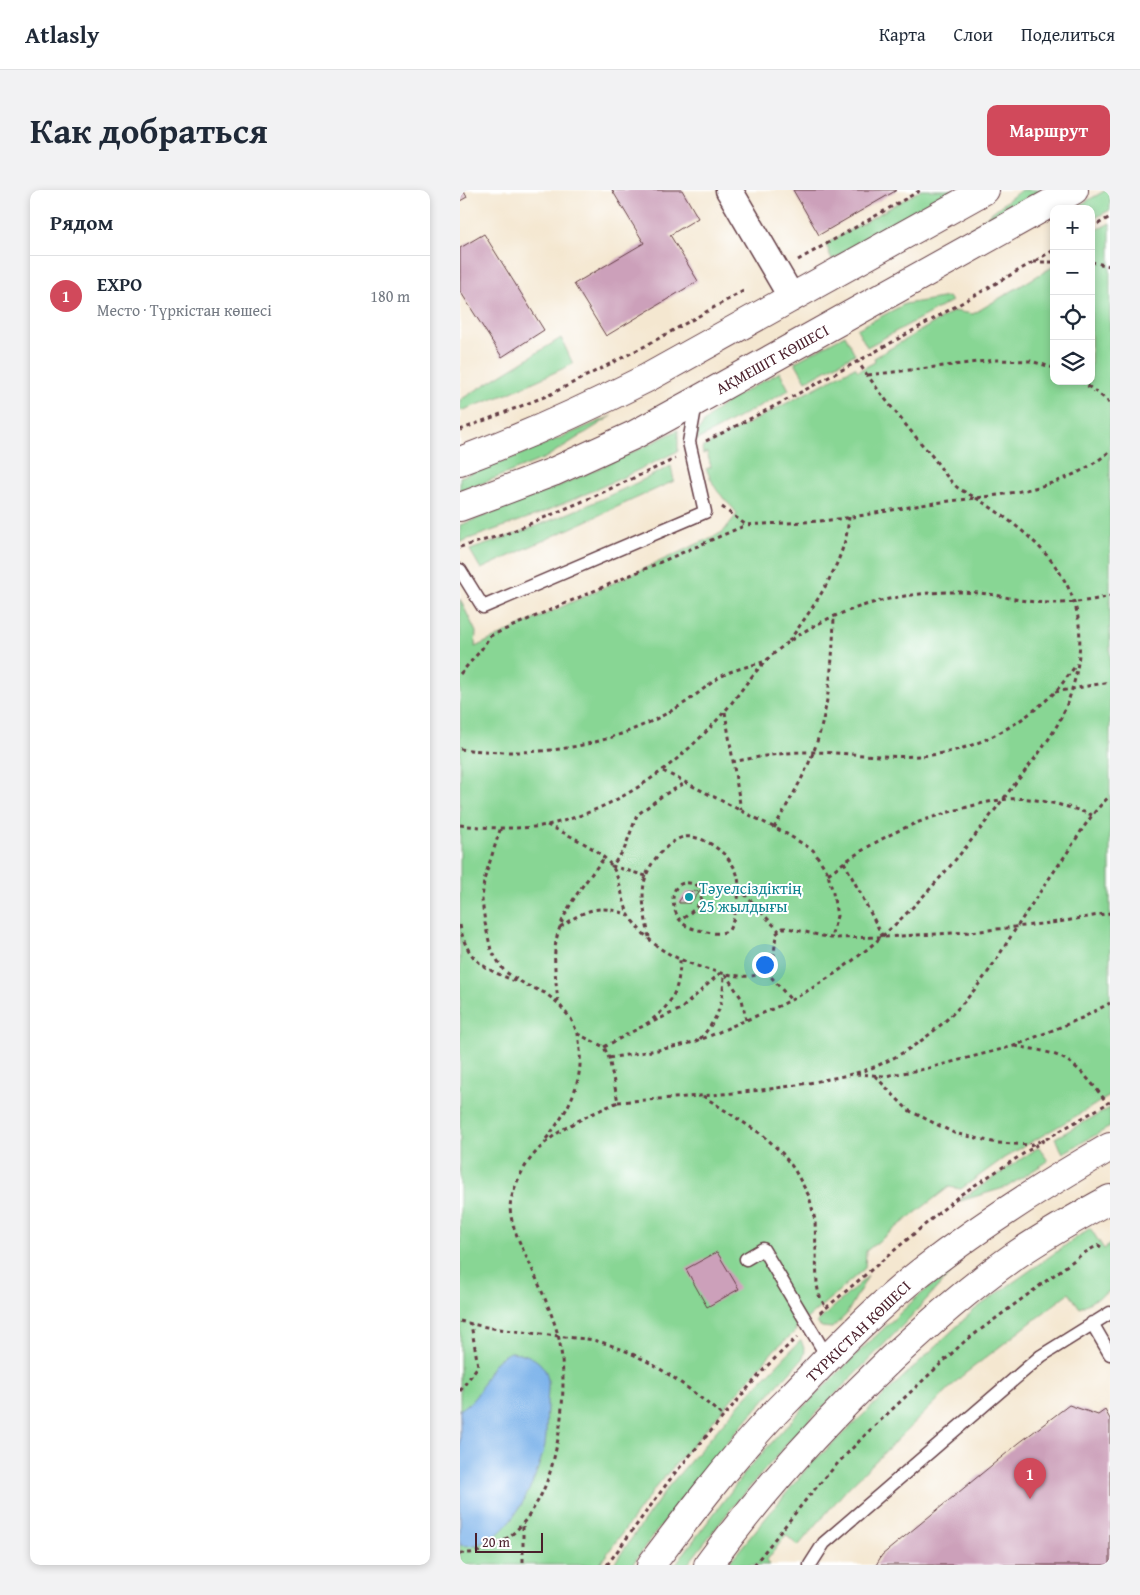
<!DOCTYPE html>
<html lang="ru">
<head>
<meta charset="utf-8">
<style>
  body { margin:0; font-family:"Gentium Book Plus",serif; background:#f2f2f3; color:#1f2937 }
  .controls { position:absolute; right:15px; top:15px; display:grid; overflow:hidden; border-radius:10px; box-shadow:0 2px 8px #0003 }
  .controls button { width:45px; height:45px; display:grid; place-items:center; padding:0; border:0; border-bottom:1px solid #e0e1e3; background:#fff; color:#1f2937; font:25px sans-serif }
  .scale { position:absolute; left:15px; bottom:12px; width:68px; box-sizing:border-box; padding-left:5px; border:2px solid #4a1f2b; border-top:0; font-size:14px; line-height:18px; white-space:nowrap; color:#4a1f2b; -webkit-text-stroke:4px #fff; paint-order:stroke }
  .you { position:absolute; left:304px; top:774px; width:18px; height:18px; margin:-12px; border:4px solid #fff; border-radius:50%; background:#1a73e8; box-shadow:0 0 0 8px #1a73e833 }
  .badge { display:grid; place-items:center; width:32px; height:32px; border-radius:50%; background:#d1495b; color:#fff; font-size:16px; font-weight:700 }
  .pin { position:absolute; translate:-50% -41px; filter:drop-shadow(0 1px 2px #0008) }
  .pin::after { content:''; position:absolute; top:26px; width:18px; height:15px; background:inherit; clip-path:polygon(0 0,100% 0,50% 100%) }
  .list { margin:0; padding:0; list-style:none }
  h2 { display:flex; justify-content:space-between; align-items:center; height:65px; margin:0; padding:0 20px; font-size:21px }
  h2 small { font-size:16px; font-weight:400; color:#747a83 }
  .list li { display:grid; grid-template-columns:32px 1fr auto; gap:15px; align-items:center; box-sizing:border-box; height:80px; padding:0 20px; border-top:1px solid #e0e1e3 }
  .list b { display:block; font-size:19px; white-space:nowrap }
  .list p { margin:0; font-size:16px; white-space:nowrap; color:#747a83 }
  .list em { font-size:16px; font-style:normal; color:#747a83 }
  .icon { flex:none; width:28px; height:28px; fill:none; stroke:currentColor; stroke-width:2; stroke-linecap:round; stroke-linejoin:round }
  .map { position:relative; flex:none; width:650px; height:1375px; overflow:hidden; border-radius:10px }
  header { display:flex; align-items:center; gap:30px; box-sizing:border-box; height:70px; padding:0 25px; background:#fff; border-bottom:1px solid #e0e1e3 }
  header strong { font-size:24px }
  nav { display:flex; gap:28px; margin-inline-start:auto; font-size:18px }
  .intro { display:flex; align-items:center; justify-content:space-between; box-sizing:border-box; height:120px; padding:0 30px }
  h1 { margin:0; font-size:35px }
  .button { padding:12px 22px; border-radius:10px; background:#d1495b; color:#fff; font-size:18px; font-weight:700 }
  main { display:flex; gap:30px; padding:0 30px }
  aside { flex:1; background:#fff; border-radius:10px; box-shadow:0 2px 8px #0003 }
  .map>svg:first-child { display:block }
</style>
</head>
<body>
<header>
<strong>Atlasly</strong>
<nav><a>Карта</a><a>Слои</a><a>Поделиться</a></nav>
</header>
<div class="intro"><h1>Как добраться</h1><a class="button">Маршрут</a></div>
<main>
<aside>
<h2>Рядом<small></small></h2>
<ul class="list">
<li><span class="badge">1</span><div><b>EXPO</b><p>Место · Түркістан көшесі</p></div><em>180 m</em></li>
</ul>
</aside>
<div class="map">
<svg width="650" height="1375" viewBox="0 0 650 1375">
  <rect width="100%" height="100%" fill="#fff"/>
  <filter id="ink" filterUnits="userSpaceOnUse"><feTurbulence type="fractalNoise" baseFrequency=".02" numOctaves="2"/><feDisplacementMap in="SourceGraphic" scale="10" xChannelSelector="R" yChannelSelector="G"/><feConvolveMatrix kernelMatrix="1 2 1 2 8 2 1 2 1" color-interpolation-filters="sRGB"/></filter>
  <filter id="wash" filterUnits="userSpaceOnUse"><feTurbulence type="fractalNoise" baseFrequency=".0096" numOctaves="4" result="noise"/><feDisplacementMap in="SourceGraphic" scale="20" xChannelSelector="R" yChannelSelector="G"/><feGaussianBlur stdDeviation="1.12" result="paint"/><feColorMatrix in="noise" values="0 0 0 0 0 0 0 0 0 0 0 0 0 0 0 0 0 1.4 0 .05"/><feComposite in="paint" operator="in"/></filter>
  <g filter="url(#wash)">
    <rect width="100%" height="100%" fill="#f4e7d0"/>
    <path fill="#88d694" stroke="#697a60" d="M461,0H494L372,70L366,54Z
      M561,0H582L509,40Z
      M646,0H650V20L631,30V19H617L620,15Z
      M650,33V906L544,968L501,999L489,997L406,1061L405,1078L335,1139L336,1141L315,1159L195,1298L139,1375H0V409L16,442L15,457L263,342L277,324C273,316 266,313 261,305C254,298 251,288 246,279L251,277L247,262L243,264L242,258L395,177L398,181L415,172L414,168L494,121L513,124L594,76V191H631V43Z
      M488,107L492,111L407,157L397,139L445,114Z
      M385,145L395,164L346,191L335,172Z
      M101,148L113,174L47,204L0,221V210Z
      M320,182L329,200L235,251C236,247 238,241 241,237C256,213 296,196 320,182Z
      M152,226L85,268L23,293L0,300V287L59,265Z
      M218,240V261L157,290L82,323L0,352V335C75,308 147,276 218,240Z
      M211,276L214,291L21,379L10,360C79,337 146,309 211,276Z
      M650,918V937L603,963L595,948Z
      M579,957L588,971L547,997L497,1012Z
      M630,1038L644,1059L650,1054V1101L620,1118L609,1103L502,1186L387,1299L338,1356L326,1345L307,1370L310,1375H267L348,1277L514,1120Z
      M496,1077L444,1134L333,1247L270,1320L227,1375H215L287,1280L342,1219L402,1159L456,1108Z
      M408,1086L386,1125L372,1138L362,1137L356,1133Z
      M341,1150L345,1161L343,1168C281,1233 224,1302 172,1375H153L208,1297L283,1210Z"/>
    <path fill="#7bb2ea" stroke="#62688a" d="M51,1162C65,1163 79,1168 86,1182C90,1192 87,1206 87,1216C86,1229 87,1243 85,1255C76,1291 48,1363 0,1355V1220C7,1215 15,1209 19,1201C29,1184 31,1169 51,1162Z"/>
    <g id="blocks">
      <path fill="#cca0ba" d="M0,0H3L7,7L0,11Z
        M152,0H222L238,28L210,45L238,91L146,146L114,94L184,53Z
        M333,0H437L359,45Z
        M24,44L84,140L42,167L0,101V58Z
        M237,701L239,703L230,713H219V711L226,702Z
        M257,1062L279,1099L247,1117L226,1079Z
        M609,1215L638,1225L645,1220L650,1229V1375H416L422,1365L559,1253Z"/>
    </g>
  </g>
  <g filter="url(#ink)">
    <use href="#blocks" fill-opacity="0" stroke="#643d44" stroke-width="1"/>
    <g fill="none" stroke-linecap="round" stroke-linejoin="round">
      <g stroke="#643d44" stroke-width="15">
        <path id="lane" d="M0,380L23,417L245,322L229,252L236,213
          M286,1069L303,1059L368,1168
          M632,1133L650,1164
          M350,1375L364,1353L581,1166L650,1123"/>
      </g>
      <g stroke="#643d44" stroke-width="29">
        <path id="street" d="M269,0L332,108"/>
      </g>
      <g stroke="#643d44" stroke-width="30">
        <path id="secondary" d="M0,271C64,247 126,219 187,188L525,0
          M0,317L93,282L174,245L236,211L614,0
          M191,1375C228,1326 265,1277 307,1231C319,1218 332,1206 344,1193C381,1154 419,1115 461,1082C521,1035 584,995 650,957
          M248,1375C303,1300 364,1233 431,1169C470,1133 509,1098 553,1067C584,1046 617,1027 650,1009"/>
      </g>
      <path stroke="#643d44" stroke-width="3" stroke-dasharray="4 4" stroke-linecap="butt" d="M631,38L650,27
        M338,70L461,0
        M573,72H594
        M631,72L650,76
        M408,185L535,170L571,171L594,178
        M621,191L647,210L650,215
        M0,240L89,205L187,155L285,100
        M246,251C365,192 479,126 594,60
        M262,317L286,335C314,333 342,333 370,330C405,326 439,318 475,313C534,305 602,303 650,261
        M0,357L46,344L128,309L215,269
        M329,451C351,420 373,390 384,354C387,345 388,336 389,327
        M0,484L21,460L30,446L286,335
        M595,502L650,492
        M265,522L281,620
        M0,559C83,568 151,558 223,514C239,504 253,489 270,482C281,478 293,475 303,472
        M272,572C299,567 327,561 355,562C389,563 423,568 458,566C508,564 557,538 593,504C602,495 609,484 617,474
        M203,581L325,643L353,660L367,681L373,703L377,726L371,748
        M0,635C24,638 63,640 87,635C157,620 219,575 265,521C279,505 290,486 306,471C324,453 350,436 375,426C420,407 470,399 519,403C535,404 551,409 567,411C594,415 624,413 650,406
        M87,635C108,645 137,657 151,675C160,686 162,712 169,725C175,737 195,756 206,762C225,774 276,791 297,785C303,783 308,779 313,775L316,744L323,738H328L371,748L423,747L511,742L599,732L650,723
        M314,638C328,613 343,589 353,563C369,522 373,469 374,426
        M384,672L423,747
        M368,684C414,650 449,632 504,618C525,612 548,607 569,609C591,612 611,617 632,625
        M186,686L152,676L164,660L177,625L202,606L225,593
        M279,698L319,741
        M0,735C6,772 27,780 58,792
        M100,737C125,720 139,713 168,725
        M189,747C186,730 181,711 184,694C186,682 193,670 202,661C208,656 216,648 224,647C244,644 271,665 277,684C282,698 276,727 269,740C263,744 255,744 247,742C240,740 231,739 225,735C209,724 205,681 239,696C248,712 232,721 220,731
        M306,781L331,810
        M265,784L282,809L286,830
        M98,812C96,792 93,770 96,751C103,718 124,694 144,668
        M186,834C212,816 220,800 220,768
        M240,849C260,826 263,813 264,784
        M555,856C565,858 576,859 586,862C614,868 631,892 648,914
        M144,857L179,838L221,819L260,783
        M149,868C176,863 204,860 230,853C247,848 263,840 279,833C296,826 314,819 331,810C424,761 488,683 550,600C571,573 595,546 607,514C619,483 625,444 614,412C599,366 556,333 516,308C511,305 504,302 498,298C488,290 480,276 472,266C446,236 421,205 398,172
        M396,884L425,886L465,879L554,856L622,828L650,813
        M415,886L448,920L494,943L537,953L570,955L580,951
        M243,906L304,946L322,963L334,979L349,1006L355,1030L357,1095L359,1105L366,1118
        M158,912C223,907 289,904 354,892C377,887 401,884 423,873C471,851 510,811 538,767C560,731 583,697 607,663C620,643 632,622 650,606
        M86,949C112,916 126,887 118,845
        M586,949L650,912
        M360,1123L500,1005L586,949
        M0,1131C32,1140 66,1142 98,1146C110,1148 122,1148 133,1150C183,1162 225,1194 264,1227
        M0,1201L18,1176L11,1134
        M63,1336V1375
        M0,1363C30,1365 56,1346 71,1322C75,1316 78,1311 81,1305C101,1265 109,1188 98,1145C92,1123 82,1102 73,1081C65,1062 46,1031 51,1010C66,952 109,934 158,912L149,868L144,857L118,844L111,829L98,813L85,803L66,795L44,781L31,760L25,733L22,710L24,690L41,637
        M147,1375L214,1284L306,1177L337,1147
        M294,1375L348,1307L378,1273L409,1241L504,1152L621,1065L638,1055L644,1059"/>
      <use href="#lane" stroke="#fff" stroke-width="12"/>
      <use href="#street" stroke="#fff" stroke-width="26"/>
      <use href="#secondary" stroke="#fff" stroke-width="28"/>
    </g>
  </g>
  <circle fill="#0f9aa8" stroke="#fff" stroke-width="2" cx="229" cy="707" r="5"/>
  <g text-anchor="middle" stroke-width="4" stroke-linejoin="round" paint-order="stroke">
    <g font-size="16" fill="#4a1f2b" stroke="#fff">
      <text transform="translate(312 169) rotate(-29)" y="6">АҚМЕШІТ КӨШЕСІ</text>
      <text transform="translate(398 1141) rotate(-44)" y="6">ТҮРКІСТАН КӨШЕСІ</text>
    </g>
    <g font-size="16" fill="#0d838f" stroke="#fff" text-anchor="start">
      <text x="239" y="704">Тәуелсіздіктің<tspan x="239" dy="18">25 жылдығы</tspan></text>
    </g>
  </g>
</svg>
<div class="controls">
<button>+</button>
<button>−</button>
<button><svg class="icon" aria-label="locate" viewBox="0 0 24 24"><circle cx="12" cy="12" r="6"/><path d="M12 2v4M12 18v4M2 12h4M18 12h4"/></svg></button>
<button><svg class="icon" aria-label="layers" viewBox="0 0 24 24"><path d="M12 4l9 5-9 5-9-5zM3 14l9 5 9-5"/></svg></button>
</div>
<div class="scale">20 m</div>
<div class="you"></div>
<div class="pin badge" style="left:570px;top:1309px">1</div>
</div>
</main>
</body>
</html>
